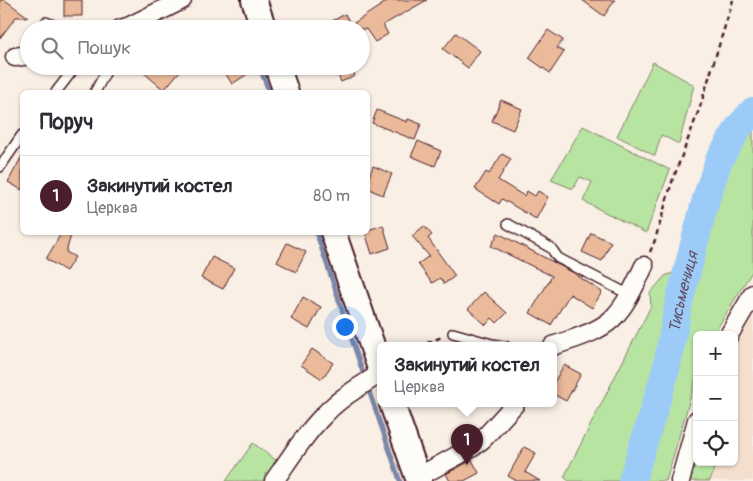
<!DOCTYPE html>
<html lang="uk">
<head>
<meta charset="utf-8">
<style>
  body { margin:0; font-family:Pangolin,sans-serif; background:#f7f7f7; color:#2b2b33 }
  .controls { position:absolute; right:15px; bottom:15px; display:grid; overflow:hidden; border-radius:8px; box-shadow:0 1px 4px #0004 }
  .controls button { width:45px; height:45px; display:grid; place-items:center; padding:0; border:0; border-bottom:1px solid #e1e1e2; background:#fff; color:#2b2b33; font:25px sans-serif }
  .you { position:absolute; left:344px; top:326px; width:18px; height:18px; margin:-12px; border:4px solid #fff; border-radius:50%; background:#1a73e8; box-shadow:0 0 0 8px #1a73e833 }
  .badge { display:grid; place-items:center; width:32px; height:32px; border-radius:50%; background:#4a1f2b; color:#fff; font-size:16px; font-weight:700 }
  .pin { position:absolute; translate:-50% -41px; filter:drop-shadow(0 1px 2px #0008) }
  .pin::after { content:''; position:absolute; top:26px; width:18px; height:15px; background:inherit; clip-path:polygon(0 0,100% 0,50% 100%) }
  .popup { position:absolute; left:377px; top:342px; width:180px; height:65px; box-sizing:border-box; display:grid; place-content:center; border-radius:8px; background:#fff; filter:drop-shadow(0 1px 4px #0005); font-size:16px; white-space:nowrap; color:#7c7c81 }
  .popup b { font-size:19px; color:#2b2b33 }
  .popup::after { content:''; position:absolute; left:50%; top:100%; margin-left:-10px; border:10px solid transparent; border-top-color:#fff }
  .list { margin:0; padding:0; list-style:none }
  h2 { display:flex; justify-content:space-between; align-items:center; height:65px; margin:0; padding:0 20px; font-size:21px }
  h2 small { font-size:16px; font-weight:400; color:#7c7c81 }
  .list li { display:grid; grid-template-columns:32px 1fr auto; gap:15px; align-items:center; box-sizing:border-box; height:80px; padding:0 20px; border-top:1px solid #e1e1e2 }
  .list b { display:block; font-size:19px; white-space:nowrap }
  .list p { margin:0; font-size:16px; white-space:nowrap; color:#7c7c81 }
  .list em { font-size:16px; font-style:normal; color:#7c7c81 }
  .icon { flex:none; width:28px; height:28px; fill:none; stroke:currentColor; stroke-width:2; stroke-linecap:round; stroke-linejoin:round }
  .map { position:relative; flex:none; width:753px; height:481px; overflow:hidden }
  .search { position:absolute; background:#fff; box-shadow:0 1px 4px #0004; left:20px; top:20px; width:350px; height:55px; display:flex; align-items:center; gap:12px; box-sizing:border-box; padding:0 18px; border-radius:28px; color:#7c7c81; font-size:19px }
  .panel { position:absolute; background:#fff; box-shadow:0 1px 4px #0004; left:20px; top:90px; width:350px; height:145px; border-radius:8px }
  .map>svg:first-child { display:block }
</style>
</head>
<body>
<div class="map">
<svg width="753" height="481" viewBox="0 0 753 481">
  <rect width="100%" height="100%" fill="#f9efe5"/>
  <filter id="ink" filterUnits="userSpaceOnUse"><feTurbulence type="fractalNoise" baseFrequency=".02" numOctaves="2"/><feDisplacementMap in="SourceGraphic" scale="10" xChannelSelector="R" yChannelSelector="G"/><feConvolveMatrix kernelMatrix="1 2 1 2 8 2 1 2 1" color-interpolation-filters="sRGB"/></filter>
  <g filter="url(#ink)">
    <path fill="#f4dfcf" d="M753,316V481H711L717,462H734V347Z"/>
    <path fill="#b8e4a2" stroke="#818266" d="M653,62L694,85L679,144L661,135L655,156L617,136Z
      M753,124V270L713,335H697V375L666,481H638L672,370L716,199L728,163L747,130Z
      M583,126L670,170L646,233L583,201L592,182L580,177L573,189L551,180Z
      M680,270L659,368L625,481H569L564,477L651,306L650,293L665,276Z
      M253,443L277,461L263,481H226Z
      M697,456V462H716L710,481H690Z"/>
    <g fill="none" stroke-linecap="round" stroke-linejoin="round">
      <path stroke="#7c86a6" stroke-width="4.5" d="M259,66L269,92
        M316,232L363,373
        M369,391L400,481"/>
      <path stroke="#9dcbf8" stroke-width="28" id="s1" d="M632,481L666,370L679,302L706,199L719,160L739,127L753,111"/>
    </g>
    <path fill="#eaba9b" stroke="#4a1f2b" d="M0,0H5L28,17H16L0,38Z
      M64,0H82V16H64Z
      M389,0H427L383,25L388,34L375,42L366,29H318L345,14L351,25Z
      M582,0H615L604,16Z
      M548,30L563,40L557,48L564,52L550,73L529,58Z
      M456,33L480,51L468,68L443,49Z
      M136,66H173L180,71L164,90Z
      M221,66H260L232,84Z
      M334,66H351L355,76L341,82Z
      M501,100L522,109L513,130L492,121Z
      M377,110L407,122L408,119L421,124L415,140L372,123Z
      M418,141L441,151L435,166L411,156Z
      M502,154L511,159L498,180L524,196L527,191L535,196L538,191L548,197L536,219L502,199L499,204L475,189L486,172L489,174Z
      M22,156V190L8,182Z
      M373,166L392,174L383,195L373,191L368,185V180Z
      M383,225L390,248L372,254L365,232H368V230Z
      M424,226L432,235L428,238L455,276L444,284L440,278L432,283L418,264L429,256L412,236Z
      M62,232H72L66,252L75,257L66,271L46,259Z
      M498,233L572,272L602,292L592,308L570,294L551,325L530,313L552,276L491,246Z
      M591,233L611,242L602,261L582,252Z
      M287,243L306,252L296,272L277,262Z
      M212,257L234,268L223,289L201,278Z
      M484,292L507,313L497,323L492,318L486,325L468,309Z
      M303,297L321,307L309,329L291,319Z
      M312,349L333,363L322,379L301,365Z
      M564,365L581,374L566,401L553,394V384Z
      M524,447L536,453L525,472L540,481H517L508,476Z
      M472,460L479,473L464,481H450L446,474Z"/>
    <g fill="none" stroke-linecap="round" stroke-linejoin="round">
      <g stroke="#4a1f2b" stroke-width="12">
        <path id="lane" d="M46,22L63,29
          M56,92L76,66
          M95,92L109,66
          M0,167L22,135
          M508,224L551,248L558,258L630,295
          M453,333L492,344L505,346"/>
      </g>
      <g stroke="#4a1f2b" stroke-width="21">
        <path id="street" d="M120,29L130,26L182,0
          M15,57L29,55
          M729,335L753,294
          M553,346C572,339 597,333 612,319C627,304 635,285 644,266
          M418,477L473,447L484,438L515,404
          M274,481C290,458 305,434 325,414C341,397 362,385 381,373
          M680,481L697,420"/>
      </g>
      <g stroke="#4a1f2b" stroke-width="28">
        <path id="secondary" d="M254,0L264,29
          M277,66L286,92
          M333,232L381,371
          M392,404L419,481"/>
      </g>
      <path stroke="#4a1f2b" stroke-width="2.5" stroke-dasharray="5 4" stroke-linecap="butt" d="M650,252L655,240L672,182L700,107L733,0
        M419,346L442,337"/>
      <use href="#lane" stroke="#fdfcf7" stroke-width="9"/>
      <use href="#street" stroke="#fdfcf7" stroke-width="18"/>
      <use href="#secondary" stroke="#fdfcf7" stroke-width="24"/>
    </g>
  </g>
  <g text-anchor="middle" stroke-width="5" stroke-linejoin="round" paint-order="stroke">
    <g font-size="16" font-style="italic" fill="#635368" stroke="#fdfcf7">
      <text dy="6" stroke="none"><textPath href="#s1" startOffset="196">Тисьмениця</textPath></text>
    </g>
  </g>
</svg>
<div class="controls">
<button>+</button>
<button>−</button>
<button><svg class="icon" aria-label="locate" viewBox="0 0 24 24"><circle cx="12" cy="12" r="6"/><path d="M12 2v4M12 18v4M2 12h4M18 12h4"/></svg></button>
</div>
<div class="you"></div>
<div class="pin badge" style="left:467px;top:465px">1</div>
<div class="popup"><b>Закинутий костел</b>Церква</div>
<div class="search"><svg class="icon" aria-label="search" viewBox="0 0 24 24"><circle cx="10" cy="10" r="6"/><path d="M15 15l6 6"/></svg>Пошук</div>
<section class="panel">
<h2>Поруч<small></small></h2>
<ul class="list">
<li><span class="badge">1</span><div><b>Закинутий костел</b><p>Церква</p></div><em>80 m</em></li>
</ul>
</section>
</div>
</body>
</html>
